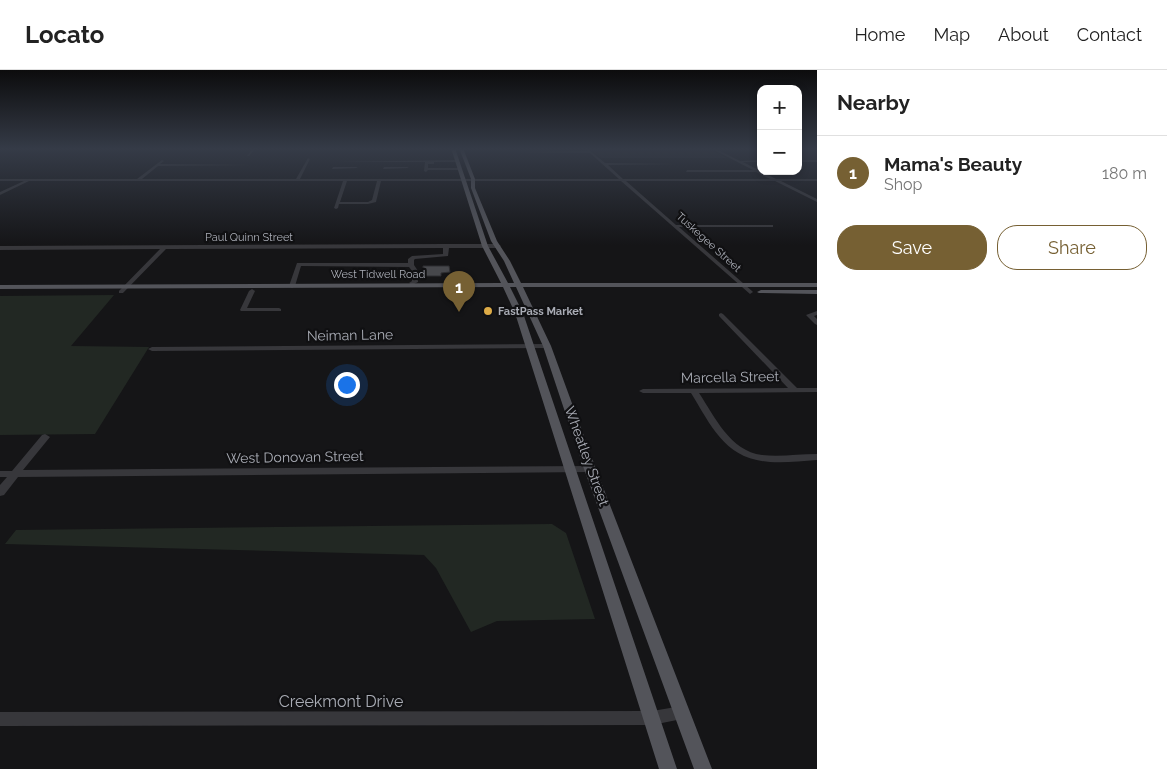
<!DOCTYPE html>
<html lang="en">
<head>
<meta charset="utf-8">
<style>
  body { margin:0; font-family:Raleway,sans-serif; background:#f2f2f2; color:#222 }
  .controls { position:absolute; right:15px; top:15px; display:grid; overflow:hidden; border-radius:10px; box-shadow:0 2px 8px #0003 }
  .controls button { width:45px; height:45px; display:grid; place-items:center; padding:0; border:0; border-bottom:1px solid #e0e0e0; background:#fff; color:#222; font:25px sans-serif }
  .you { position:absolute; left:346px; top:314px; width:18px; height:18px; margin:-12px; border:4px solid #fff; border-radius:50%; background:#1a73e8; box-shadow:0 0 0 8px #1a73e833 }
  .badge { display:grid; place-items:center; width:32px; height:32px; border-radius:50%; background:#766033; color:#fff; font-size:16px; font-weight:700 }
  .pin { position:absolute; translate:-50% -41px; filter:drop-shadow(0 1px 2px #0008) }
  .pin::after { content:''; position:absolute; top:26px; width:18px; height:15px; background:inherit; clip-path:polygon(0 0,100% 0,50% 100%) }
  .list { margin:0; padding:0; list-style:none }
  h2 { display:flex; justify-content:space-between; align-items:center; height:65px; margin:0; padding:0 20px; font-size:21px }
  h2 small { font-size:16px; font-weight:400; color:#767676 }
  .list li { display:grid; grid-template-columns:32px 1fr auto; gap:15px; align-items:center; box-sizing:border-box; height:75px; padding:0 20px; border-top:1px solid #e0e0e0 }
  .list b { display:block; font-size:19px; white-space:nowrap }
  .list p { margin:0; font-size:16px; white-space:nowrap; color:#767676 }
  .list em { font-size:16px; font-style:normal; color:#767676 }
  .actions { display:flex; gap:10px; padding:15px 20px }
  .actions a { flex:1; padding:11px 0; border:1px solid #766033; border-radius:20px; text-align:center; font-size:18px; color:#766033 }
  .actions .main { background:#766033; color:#fff }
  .map { position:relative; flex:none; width:817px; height:699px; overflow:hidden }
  header { display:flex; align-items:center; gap:30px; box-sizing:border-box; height:70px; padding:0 25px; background:#fff; border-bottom:1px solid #e0e0e0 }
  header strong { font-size:24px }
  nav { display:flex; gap:28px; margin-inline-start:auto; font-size:18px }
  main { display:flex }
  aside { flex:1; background:#fff }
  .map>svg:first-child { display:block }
</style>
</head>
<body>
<header>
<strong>Locato</strong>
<nav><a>Home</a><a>Map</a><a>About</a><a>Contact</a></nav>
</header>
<main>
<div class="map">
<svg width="817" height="699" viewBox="0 0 817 699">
  <rect width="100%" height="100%" fill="#151517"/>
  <path fill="#212124" d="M589,78H708L727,88H601Z"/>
  <path fill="#222823" d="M114,225L71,276L149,277L95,364L0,365V226Z
    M552,454L566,463L595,549L497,551L471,562L436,498L424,485L5,474L16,460Z"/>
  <path fill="#47484c" stroke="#2f2f32" d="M423,196H449L450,202L441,203V206H424Z"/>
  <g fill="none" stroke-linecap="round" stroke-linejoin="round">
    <path fill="#37373b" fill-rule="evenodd" d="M253,78H256L249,86H247Z
      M584,78H587L605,93L677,94L608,95L623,109H770L756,102H686L687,100H753L710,78H714L740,91L761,90V92H743L776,109H817V111H781L817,129V132L775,111H626L676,155H773V157H679L752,221L753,222L750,224L621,111H381L376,132L368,134H339L338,138L336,139L334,138L343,111H29L0,125V122L24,111H0V109H137L162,90L164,91L160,94L252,95L158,96L142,109H296L308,88L310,89L300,109H619L590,83L509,82L587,81ZM347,111H377L372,130L368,132H340Z
      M458,90L459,92H434V94H428V98H460L461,100H428L426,102L424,101L425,92H333Z
      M798,90H817V92H798Z
      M333,97H356L358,98L332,99Z
      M384,97H407L409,98L383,99Z
      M446,174H498L501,176L498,178H449L448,186L415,189L414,190V195L418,201V212L412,215L409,213L412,211V201L409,197L301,196L295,216L292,218L289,216L297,193H408V189L412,186L443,184V178L166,179L123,223H119V221L160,179L0,180V176Z
      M252,219L255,221L247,238H279L281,239V241H241L240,240L249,221Z
      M817,241V245L814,246L817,249V255L815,254L806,245Z
      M721,243L723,244L797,318H817V322L699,323C715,347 730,381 762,385C780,387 799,384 817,384V390C801,391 786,393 770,392C725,389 712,357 691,323H643L639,321L643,319L788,318L719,246V244Z
      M547,274L551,276L550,278L152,281L148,279L152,277Z
      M45,364L50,367L23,400L590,396L593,397L595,399L593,401L590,402L18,407L4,425L0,426V415L7,407H0V401H12L42,365Z
      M682,636L687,638L689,643L687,648L652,655L0,656V642L652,641Z"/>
    <path fill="#53545a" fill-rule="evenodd" d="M451,78H455L488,176L508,213H514L504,191L491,171L471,118V109L459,78H463L475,109V118L497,171L510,191L521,213H817V217H523L551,276L596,399L712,699H694L584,399L543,276L516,217H510L523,243L677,699H659L515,243L503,217L0,219V215L501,213L482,176Z
      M761,220H817V224L759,223L757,222Z"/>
  </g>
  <linearGradient id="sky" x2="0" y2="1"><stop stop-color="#0c0c0d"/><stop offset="0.45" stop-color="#353b47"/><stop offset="1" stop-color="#353b47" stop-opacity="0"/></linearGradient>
  <rect width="817" height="175" fill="url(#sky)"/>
  <circle fill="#ddab47" stroke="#101012" stroke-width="2" cx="488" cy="241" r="5"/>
  <g text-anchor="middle" stroke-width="4.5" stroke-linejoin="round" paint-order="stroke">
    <g font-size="11" fill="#a9acb5" stroke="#101012">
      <text x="249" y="171">Paul Quinn Street</text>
      <text transform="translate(709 172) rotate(42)" y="4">Tuskegee Street</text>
      <text x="378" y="208">West Tidwell Road</text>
    </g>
    <g font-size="11" font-weight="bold" fill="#a9acb5" stroke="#101012" text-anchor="start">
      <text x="498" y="245">FastPass Market</text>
    </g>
    <g font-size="14" fill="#a9acb5" stroke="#101012">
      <text transform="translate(350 265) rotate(-1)" y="5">Neiman Lane</text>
      <text transform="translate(730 307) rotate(-1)" y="5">Marcella Street</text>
      <text transform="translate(587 386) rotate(70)" y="5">Wheatley Street</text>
      <text transform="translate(295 387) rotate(-1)" y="5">West Donovan Street</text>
    </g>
    <g font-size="16" fill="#a9acb5" stroke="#101012">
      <text x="341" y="637">Creekmont Drive</text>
    </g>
  </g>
</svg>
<div class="controls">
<button>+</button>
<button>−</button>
</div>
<div class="you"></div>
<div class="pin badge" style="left:459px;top:242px">1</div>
</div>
<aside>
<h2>Nearby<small></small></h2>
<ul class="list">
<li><span class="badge">1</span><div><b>Mama's Beauty</b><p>Shop</p></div><em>180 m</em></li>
</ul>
<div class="actions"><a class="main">Save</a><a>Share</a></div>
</aside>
</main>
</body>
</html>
